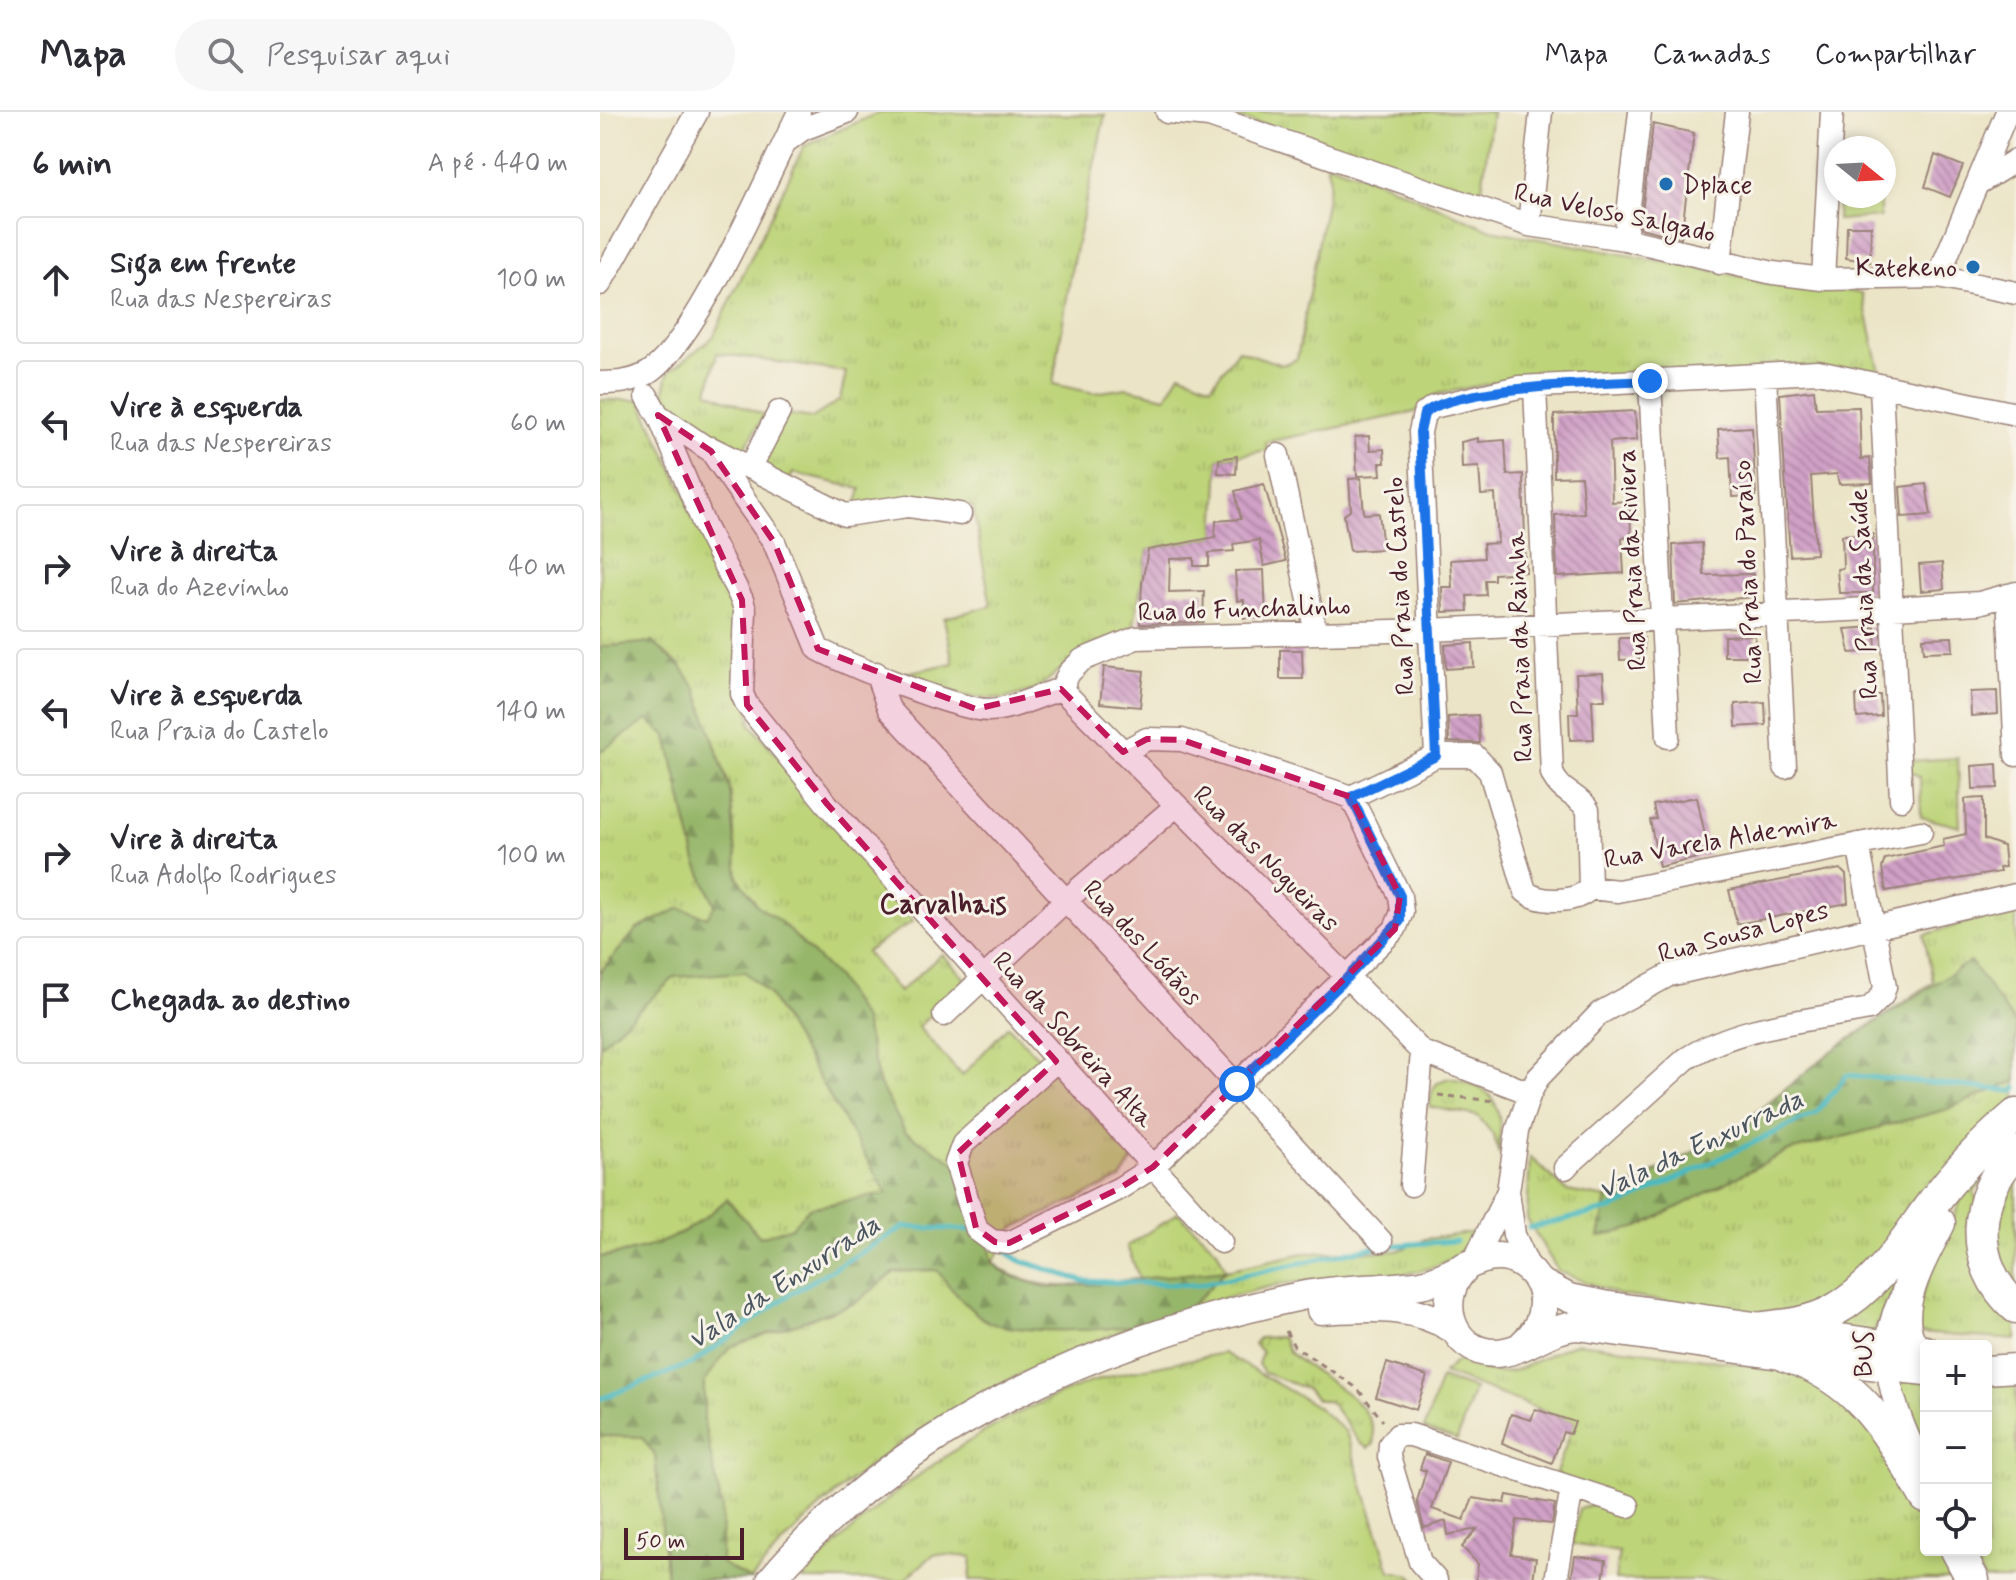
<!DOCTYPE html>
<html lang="pt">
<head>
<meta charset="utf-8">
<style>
  body { margin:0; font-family:Mynerve,sans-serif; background:#f7f7f7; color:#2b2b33 }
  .controls { position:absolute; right:24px; bottom:24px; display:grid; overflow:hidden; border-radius:8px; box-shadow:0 4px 12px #0003 }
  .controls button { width:72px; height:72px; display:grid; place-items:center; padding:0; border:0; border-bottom:2px solid #e1e1e2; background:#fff; color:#2b2b33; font:40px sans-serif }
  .compass { position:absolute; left:1224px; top:24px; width:72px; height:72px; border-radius:50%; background:#fff; box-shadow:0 4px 12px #0003; rotate:108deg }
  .scale { position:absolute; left:24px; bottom:20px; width:120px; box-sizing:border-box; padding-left:8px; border:4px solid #4a1f2b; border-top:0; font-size:22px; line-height:28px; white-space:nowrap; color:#4a1f2b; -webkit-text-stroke:6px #f7f3e8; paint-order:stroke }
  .stop { position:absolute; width:24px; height:24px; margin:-18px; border:6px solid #1a73e8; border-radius:50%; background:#fff }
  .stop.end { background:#1a73e8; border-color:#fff; box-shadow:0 2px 8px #0008 }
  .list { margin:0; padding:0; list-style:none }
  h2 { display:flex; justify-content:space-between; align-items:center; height:104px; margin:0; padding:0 32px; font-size:34px }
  h2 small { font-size:26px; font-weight:400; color:#7c7c81 }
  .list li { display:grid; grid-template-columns:52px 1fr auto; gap:24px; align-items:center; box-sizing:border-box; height:128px; margin:0 16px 16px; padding:0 16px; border:2px solid #e1e1e2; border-radius:8px }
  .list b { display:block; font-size:30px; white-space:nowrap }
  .list p { margin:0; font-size:26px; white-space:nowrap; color:#7c7c81 }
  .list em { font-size:26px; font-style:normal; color:#7c7c81 }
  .icon { flex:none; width:44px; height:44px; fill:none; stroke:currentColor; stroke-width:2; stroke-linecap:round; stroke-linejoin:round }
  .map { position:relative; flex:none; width:1416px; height:1468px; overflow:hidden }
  header { display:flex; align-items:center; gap:48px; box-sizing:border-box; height:112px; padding:0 40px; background:#fff; border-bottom:2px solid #e1e1e2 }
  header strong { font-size:38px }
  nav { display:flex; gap:44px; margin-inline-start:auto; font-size:28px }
  .search { width:560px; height:72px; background:#f7f7f7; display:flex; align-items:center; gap:20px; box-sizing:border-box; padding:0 28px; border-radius:44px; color:#7c7c81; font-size:30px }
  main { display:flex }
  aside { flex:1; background:#fff }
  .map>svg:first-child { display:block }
</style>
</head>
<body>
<header>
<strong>Mapa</strong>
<div class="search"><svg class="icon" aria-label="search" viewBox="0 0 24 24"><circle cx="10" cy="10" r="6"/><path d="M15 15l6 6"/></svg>Pesquisar aqui</div>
<nav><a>Mapa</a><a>Camadas</a><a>Compartilhar</a></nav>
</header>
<main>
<aside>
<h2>6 min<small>A pé · 440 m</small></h2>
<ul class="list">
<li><svg class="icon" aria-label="ahead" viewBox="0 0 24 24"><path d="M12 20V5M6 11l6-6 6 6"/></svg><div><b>Siga em frente</b><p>Rua das Nespereiras</p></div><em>100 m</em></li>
<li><svg class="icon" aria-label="left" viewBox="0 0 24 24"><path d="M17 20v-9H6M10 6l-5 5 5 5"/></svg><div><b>Vire à esquerda</b><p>Rua das Nespereiras</p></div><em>60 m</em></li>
<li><svg class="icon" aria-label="right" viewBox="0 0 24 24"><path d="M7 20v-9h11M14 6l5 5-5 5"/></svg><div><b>Vire à direita</b><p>Rua do Azevinho</p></div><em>40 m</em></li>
<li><svg class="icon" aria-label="left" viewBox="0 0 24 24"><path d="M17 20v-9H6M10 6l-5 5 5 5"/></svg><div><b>Vire à esquerda</b><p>Rua Praia do Castelo</p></div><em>140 m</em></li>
<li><svg class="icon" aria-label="right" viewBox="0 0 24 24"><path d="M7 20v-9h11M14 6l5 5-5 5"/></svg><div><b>Vire à direita</b><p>Rua Adolfo Rodrigues</p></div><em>100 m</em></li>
<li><svg class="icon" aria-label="arrive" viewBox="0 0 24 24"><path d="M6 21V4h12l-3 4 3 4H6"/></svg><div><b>Chegada ao destino</b></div></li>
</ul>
</aside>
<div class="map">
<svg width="1416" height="1468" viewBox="0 0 1416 1468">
  <defs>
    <pattern id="grass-tufts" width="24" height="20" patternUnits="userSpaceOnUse" patternTransform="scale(2)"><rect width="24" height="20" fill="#bdd479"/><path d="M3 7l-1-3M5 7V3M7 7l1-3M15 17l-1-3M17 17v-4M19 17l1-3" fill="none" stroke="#a4b669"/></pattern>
    <pattern id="forest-firs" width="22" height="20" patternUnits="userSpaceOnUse" patternTransform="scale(2)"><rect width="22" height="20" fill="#96b669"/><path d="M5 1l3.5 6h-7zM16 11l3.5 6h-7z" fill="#7c9357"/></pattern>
    <pattern id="building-back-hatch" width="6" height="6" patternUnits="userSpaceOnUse" patternTransform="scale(2)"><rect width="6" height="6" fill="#d0a0c6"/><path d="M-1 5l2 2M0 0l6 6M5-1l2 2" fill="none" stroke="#ab82a1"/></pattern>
  </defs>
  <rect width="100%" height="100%" fill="#f7f3e8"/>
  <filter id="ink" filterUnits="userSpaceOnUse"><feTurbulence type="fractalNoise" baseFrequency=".0125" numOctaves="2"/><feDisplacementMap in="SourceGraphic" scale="16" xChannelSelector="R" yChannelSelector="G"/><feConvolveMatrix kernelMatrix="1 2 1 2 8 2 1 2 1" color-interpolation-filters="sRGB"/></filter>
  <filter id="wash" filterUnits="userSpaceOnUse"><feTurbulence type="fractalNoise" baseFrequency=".006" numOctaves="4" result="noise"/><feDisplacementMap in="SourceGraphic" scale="32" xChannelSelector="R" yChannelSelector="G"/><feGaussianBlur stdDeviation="1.8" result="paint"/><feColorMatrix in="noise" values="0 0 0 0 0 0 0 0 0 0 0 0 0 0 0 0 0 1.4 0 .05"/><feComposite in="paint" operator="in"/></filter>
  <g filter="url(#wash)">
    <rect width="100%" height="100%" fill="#ebe4c6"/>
    <path fill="url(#grass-tufts)" stroke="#847a52" stroke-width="2" d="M280,0L505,3L472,154L453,272L494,281L527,276L566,285L580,261L611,274L638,238L682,253L697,247L730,68L726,51L779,69L891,118L1173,170L1262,181L1281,264L918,266L838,282L815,300L666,330L667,338L619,347L615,425L548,438L533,516L486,536L437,577L404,587L365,584L306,561L353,551L344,506L391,494L373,395L303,388L256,394L261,377L193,361L189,369L156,355L187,302L212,306L240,288L246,260L117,241L108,280L164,303L143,339L81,305L64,280L68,261L113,225L204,34Z
      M616,0H892L880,92L700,23Z
      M1238,84H1280V105L1237,108Z
      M0,288H40L137,492L151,612L313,809L266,840L299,880L342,842L367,869L318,915L362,964L408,914L534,1046L521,1067L413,1116L393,1151C436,1185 488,1173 540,1168L527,1134L578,1101L617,1138L626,1158L704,1141L798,1139L825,1127L877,1120C870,1128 862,1141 852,1146C799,1176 727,1161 668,1175C479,1219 275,1314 151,1468H0Z
      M1358,646L1360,715L1321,705L1320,665L1311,660L1309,649Z
      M1416,796V996L1225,1196L1153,1201L1019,1183L958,1159L927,1107L930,1045L967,1079L1007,1086L1133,1019L1232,939L1333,870L1324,823Z
      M850,966C901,975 902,998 899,1042L893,1023L878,1004L830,995C831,978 832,970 850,966Z
      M1416,1016V1027L1374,1080L1416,1207V1228L1320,1221L1313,1205L1367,1073Z
      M1416,1061V1173C1400,1156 1389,1125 1394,1101C1397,1087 1409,1072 1416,1061Z
      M1312,1136L1272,1224L1222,1217Z
      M681,1225C686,1230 686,1236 690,1241C718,1268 776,1284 774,1332L768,1336L760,1331L730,1290L716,1287L707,1277L664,1261L658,1252L662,1240L654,1232L659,1226Z
      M978,1231L1174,1256L1217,1269L1280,1327L1326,1404V1438H1345L1360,1468H1015L1019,1440L972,1432L979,1397L992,1393L956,1361L974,1310L843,1261L858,1248C917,1278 923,1247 978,1231Z
      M623,1241L716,1294L746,1320L790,1459L811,1463L816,1468H370L372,1445L334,1442L304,1468H202C274,1388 379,1311 480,1274C525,1257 577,1251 623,1241Z
      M841,1266L874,1277L857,1328L824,1317Z
      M1304,1268L1326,1269V1342L1297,1278Z
      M1416,1269V1468H1384L1369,1438H1386V1270Z"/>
    <path fill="url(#forest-firs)" stroke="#706a4a" stroke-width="2" d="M52,530L80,554L96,576L130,677L138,765L157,793L182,811L237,866L264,909L279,971L305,1020L363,1055L390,1135L392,1151L408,1163L449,1176L625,1158C613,1171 601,1187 587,1197C554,1221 432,1223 394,1212C375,1206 348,1174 337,1158L295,1160L255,1191L130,1235L104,1270V1311L122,1396L121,1451L151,1468H67L55,1344L42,1325L0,1324V1145C55,1137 85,1125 127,1087L160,1125L192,1115L209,1096L287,1081L168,881L145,860L75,865L0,933V860L37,817L80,796L107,805L115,793L96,750L67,624L47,608L0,640V535Z
      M1370,849L1416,913V969L1345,998L1186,1040L1039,1115L999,1125L1007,1086L1133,1019L1232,939Z"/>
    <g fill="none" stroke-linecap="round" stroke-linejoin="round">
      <path stroke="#4ab9c1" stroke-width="5" d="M929,1116L1015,1096L1216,1001L1247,963L1412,979L1416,976
        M785,1134L856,1129
        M404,1138L419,1148L483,1169L597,1173L775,1135
        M0,1287L93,1251L190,1182L304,1115L372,1118"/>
    </g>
    <g id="blocks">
      <path fill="url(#building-back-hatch)" d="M1053,12L1094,21L1081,126L1040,116Z
        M1335,43L1363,54L1350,85L1325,75Z
        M1247,114H1271L1270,150L1246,146Z
        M1214,278L1216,296L1259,295L1261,347L1270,346L1272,371L1239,372L1237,362L1211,364L1216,442L1190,444L1180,282Z
        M1035,299L1037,328L1010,330L1012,390L1030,389L1031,425L1022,426L1024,461L957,465L955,403L984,401L981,364L954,365V303Z
        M1152,315L1156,384L1132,385L1130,345L1120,346L1118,317Z
        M769,324L770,338L784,337L785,351H780L781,363L757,364L755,325Z
        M878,326V330L905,328L907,363L923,362L926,460L894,462V468H885L886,483L867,484L868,499L843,500L842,475H852L850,448L884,446L883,432L898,431L895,382L881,383L879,355L862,356L861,330Z
        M637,344L636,362L618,361L619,347Z
        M761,366L764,402L779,401L783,437L750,439L744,403L751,398L749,367Z
        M664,372L686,449L664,454L659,428L633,432L634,439L609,441V454H594V446L570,447L569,480L604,479L603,510L540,512L542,471L548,438L615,425L616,409L641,407L635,379Z
        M1326,372L1331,403L1302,405L1300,375Z
        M1273,422V481H1239L1237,457L1243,456L1242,423Z
        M1102,431L1104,463L1153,462V485L1075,492L1073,433Z
        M1342,451L1344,477L1321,479L1319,453Z
        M664,458L666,506H644V488L637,489L635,459Z
        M1275,515L1276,539L1250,541L1245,517Z
        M1155,523V544H1124V524Z
        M1352,525L1353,539L1324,540L1323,526Z
        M1019,526H1044V547L1020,548Z
        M873,531L874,555L846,557L845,533Z
        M680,538H702L703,567H680Z
        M504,555L544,559L540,595L500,591Z
        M1003,561L1005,588H992L994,627L970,628L969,601H978L976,562Z
        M1397,579L1398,602L1371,604L1370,580Z
        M1280,583L1281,604L1257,606L1256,584Z
        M1165,590L1166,613L1136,615L1135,592Z
        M878,603L880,631L849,630L848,605Z
        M1397,652L1398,676L1373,677L1372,654Z
        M1097,685L1109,743L1059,755L1050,708L1056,707L1053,693Z
        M1384,686V727L1403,734L1405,755L1399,756L1400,760L1286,779L1282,756L1285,747L1344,734L1343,727L1366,722L1365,687Z
        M1240,757L1246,763L1248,791L1137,812L1129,778Z
        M787,1251L827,1264L816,1298L776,1285Z
        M935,1297L975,1310L970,1322L963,1320L952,1351L902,1331L911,1302L931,1308Z
        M825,1342L848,1350L832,1397L864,1408L873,1386L905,1391L907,1383L955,1392L952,1412L917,1408L911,1442L936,1446L933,1468H876L878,1452L862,1435L877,1417L848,1423L846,1409L824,1416L817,1389L826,1359L820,1357Z
        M975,1444L1006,1448L1003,1468H971Z"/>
    </g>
  </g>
  <g filter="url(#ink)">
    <use href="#blocks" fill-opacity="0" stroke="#9a8278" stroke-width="2"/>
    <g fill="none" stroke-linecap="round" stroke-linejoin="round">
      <g stroke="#9a8278" stroke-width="25">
        <path id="minor" d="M567,0L609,4L929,113L1025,127L1173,161L1223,167L1338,165L1416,181
          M184,31L203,17L247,0
          M1377,72L1416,48
          M929,113L941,0
          M1025,127L1040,0
          M1120,151L1137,0
          M1338,165L1407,0
          M1223,167L1232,0
          M0,172L97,0
          M1165,263L1185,655
          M1050,269L1068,625
          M0,271C17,271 32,270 48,261C97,230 170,58 199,0
          M1281,274L1301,687
          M935,275L952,661C960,681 978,682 988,698L990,776
          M47,284L58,303L111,339L174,430L218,537C248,553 357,598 389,598C413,597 438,584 461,577L469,561L482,548L536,526L829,518L1292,496L1379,491L1416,481
          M59,304L105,415L142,488L145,498L142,582L147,593L227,692L621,1130
          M111,336L245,403L308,394L360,402
          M678,343L716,521
          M150,356L179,300
          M1408,483L1416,643
          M276,561L289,597L781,1129
          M461,577L822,940L930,981
          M523,640L547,627L582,628L751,685L836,644H875L890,660L925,779C940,792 977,791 990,776
          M836,644L820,320L824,302L833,295L919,275L1218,260L1416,302
          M990,776L1018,779L1321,720
          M344,903L466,788L576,694
          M456,949L363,1032L356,1051L377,1118L392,1129L409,1131L520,1076L553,1055L795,817L802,800L800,784L751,685
          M965,1056L1086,947C1138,913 1208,909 1269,897L1282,884L1285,875L1258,732
          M811,1073L822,940
          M908,1079L914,1123L931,1160
          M873,1151L908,1079L917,1019L930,981L938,966L1000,901L1069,863L1416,783
          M1299,1189C1271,1247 1297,1300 1321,1354
          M836,1468L820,1450L789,1345L790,1332L798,1323H811L1028,1394
          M956,1468L972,1376"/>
      </g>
      <g stroke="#9a8278" stroke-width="31">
        <path id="major" d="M865,1156C835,1185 849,1241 896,1241C925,1240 948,1215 978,1214L1187,1244L1326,1259
          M937,1169L969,1186L1003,1193L1326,1238
          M721,1198C770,1195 811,1191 854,1217
          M1386,1258L1416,1256
          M171,1468C304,1311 503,1226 701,1184C741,1176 781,1178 821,1172C856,1166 888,1129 923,1153C951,1173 948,1210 924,1231"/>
      </g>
      <g stroke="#9a8278" stroke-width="35">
        <path id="highway" d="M1416,1040C1372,1083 1368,1153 1416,1195
          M1156,1217C1182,1214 1209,1212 1233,1199C1275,1176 1301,1135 1328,1097C1354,1062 1383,1031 1416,1003
          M1187,1244C1262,1269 1288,1321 1326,1385
          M1326,1250C1279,1214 1319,1151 1339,1111
          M1357,1438L1373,1468"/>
      </g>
      <path stroke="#9a8278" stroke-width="3" stroke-dasharray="6 6" stroke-linecap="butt" d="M838,983L894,989
        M686,1219L694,1234L757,1276L783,1309"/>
      <use href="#minor" stroke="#fff" stroke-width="22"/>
      <use href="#major" stroke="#fff" stroke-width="28"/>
      <use href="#highway" stroke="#fff" stroke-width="32"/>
    </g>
  </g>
  <g fill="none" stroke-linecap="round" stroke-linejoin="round" filter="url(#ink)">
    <path stroke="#1a73e8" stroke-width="10" d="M637,972L747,866L800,809V784L751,685L836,644L820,320L824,302C851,274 1007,271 1050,269"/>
  </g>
  <path fill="#c2185b" fill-opacity="0.2" stroke="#c2185b" stroke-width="6" stroke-dasharray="16 10" stroke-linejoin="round" d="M58,303L111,339L174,430L218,537L376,597L461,577L523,640L547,627L582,628L751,685L800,784L795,817L553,1055L520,1076L409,1131L395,1130L376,1116L358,1041L456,949L227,692L147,593L142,488Z"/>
  <g fill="#1f6fb2" stroke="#f7f3e8" stroke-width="3">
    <circle cx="1066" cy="72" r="8"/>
    <circle cx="1373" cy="155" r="8"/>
  </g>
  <g text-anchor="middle" stroke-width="6" stroke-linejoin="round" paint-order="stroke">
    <g font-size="26" fill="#4a1f2b" stroke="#f7f3e8" text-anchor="start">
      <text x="1082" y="81">Dplace</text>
      <text x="1357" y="164" text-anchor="end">Katekeno</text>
    </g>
    <g font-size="26" fill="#4a1f2b" stroke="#f7f3e8">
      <text transform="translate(1015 100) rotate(12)" y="9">Rua Veloso Salgado</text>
      <text transform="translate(1031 448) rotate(-93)" y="9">Rua Praia da Riviera</text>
      <text transform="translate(1147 460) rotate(-93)" y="9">Rua Praia do Paraíso</text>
      <text transform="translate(799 474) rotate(-93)" y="9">Rua Praia do Castelo</text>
      <text transform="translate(1263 482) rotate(-93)" y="9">Rua Praia da Saúde</text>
      <text transform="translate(644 496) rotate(-2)" y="9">Rua do Funchalinho</text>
      <text transform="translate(919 535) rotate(-92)" y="9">Rua Praia da Rainha</text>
      <text transform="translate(1120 727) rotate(-10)" y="9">Rua Varela Aldemira</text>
      <text transform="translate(667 746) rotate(45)" y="9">Rua das Nogueiras</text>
      <text transform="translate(1143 819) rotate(-15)" y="9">Rua Sousa Lopes</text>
      <text transform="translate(543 830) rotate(47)" y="9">Rua dos Lódãos</text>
      <text transform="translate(474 927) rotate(48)" y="9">Rua da Sobreira Alta</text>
      <text transform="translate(1263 1242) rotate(-89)" y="9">BUS</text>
    </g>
    <g font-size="28" font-weight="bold" fill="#4a1f2b" stroke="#f7f3e8">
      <text x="343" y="801">Carvalhais</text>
    </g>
    <g font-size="28" font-style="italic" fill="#4a5560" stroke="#f7f3e8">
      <text transform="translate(1100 1031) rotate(-25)" y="10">Vala da Enxurrada</text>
      <text transform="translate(183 1169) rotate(-33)" y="10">Vala da Enxurrada</text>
    </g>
  </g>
</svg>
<div class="controls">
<button>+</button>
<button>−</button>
<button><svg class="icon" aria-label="locate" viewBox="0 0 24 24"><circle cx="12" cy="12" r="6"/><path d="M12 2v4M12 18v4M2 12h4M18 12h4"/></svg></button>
</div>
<svg class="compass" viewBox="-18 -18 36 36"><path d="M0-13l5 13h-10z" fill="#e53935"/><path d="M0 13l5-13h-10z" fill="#7c7c81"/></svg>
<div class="scale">50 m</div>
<div class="stop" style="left:637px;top:972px"></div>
<div class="stop end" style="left:1050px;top:269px"></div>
</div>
</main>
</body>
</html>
